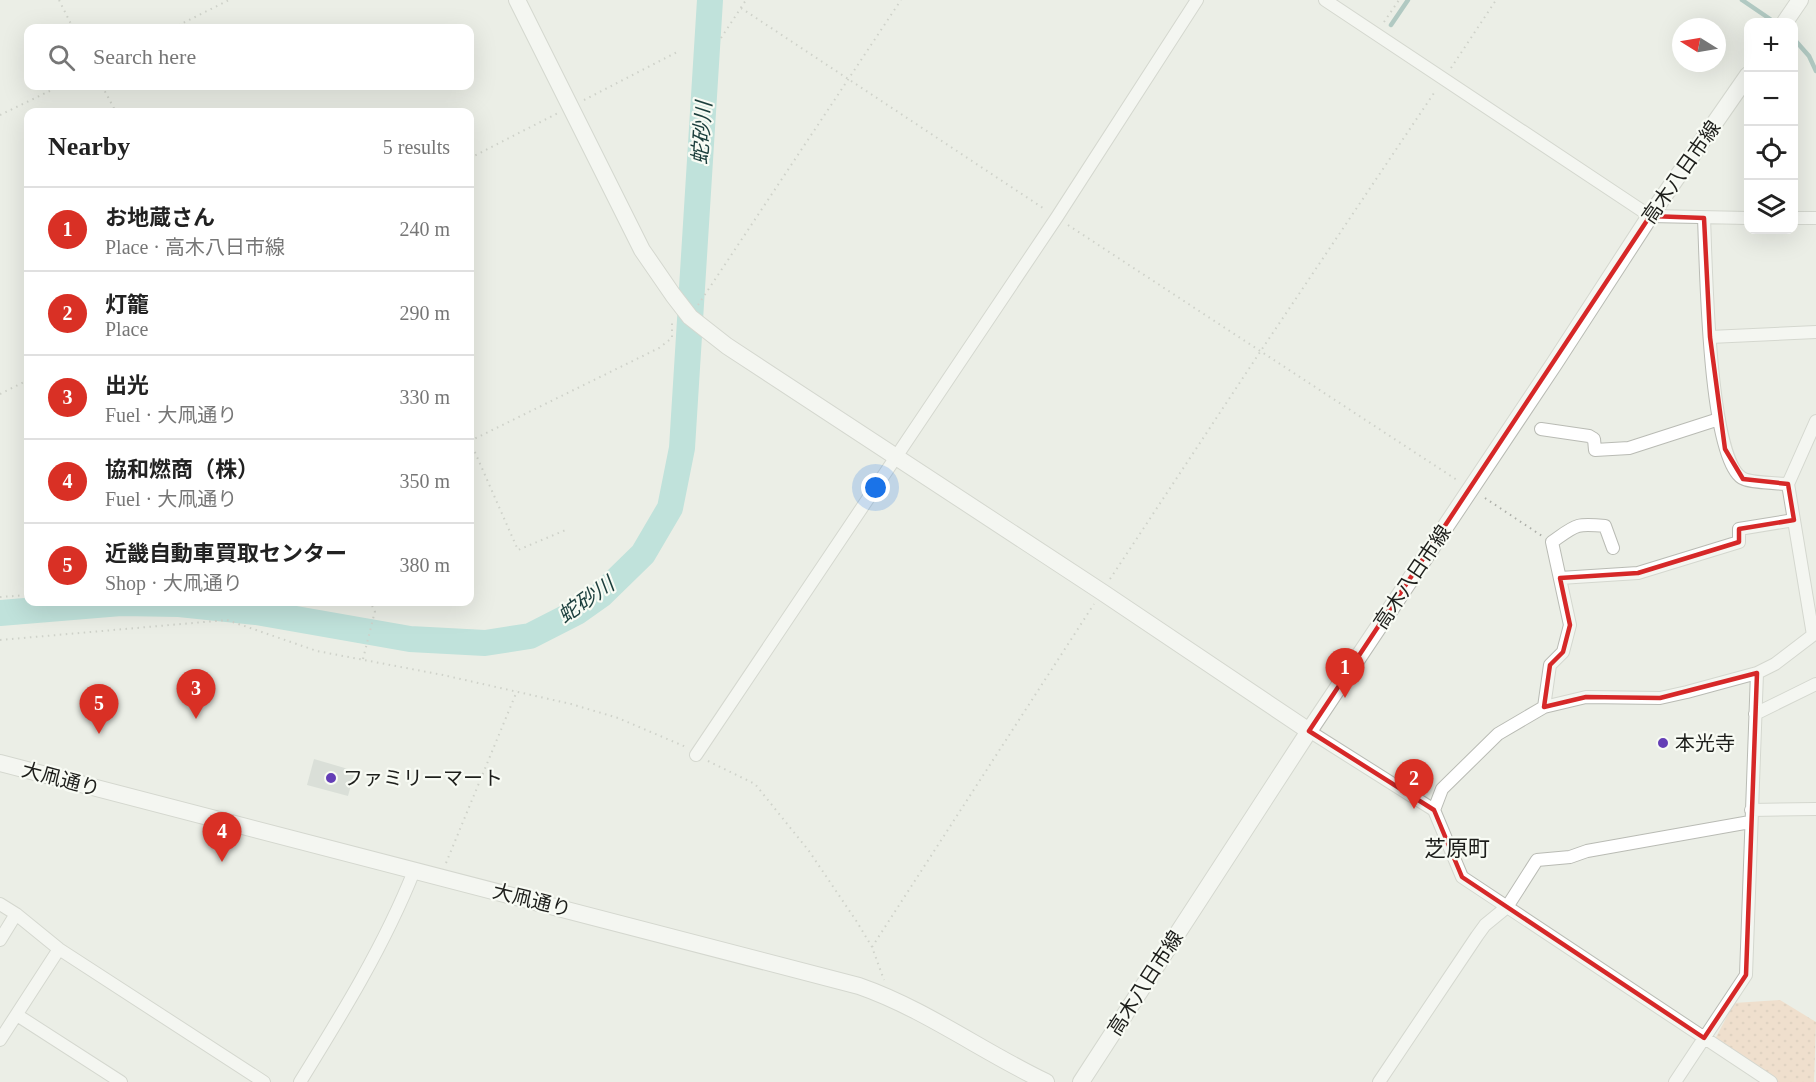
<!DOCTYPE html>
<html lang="en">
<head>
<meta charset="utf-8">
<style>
  body { margin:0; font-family:"Times New Roman","Noto Sans JP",serif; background:#f2f2f2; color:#222 }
  .controls { position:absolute; right:18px; top:18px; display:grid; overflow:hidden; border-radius:12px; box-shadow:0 6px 24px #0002 }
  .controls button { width:54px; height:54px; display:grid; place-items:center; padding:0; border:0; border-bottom:2px solid #e0e0e0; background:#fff; color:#222; font:30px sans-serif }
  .compass { position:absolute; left:1672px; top:18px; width:54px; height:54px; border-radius:50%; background:#fff; box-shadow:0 6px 24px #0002; rotate:281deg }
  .you { position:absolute; left:876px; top:488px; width:21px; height:21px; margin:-15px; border:4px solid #fff; border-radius:50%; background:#1a73e8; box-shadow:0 0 0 9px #1a73e833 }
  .badge { display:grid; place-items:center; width:39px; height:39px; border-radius:50%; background:#d93025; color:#fff; font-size:20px; font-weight:700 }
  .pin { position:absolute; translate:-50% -50px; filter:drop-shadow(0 2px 3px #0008) }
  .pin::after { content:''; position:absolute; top:32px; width:21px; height:18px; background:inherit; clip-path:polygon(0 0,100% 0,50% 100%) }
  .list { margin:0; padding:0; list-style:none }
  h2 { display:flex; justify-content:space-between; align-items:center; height:78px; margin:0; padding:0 24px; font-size:26px }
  h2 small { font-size:20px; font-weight:400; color:#767676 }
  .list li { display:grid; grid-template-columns:39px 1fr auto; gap:18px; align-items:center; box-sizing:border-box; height:84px; padding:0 24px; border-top:2px solid #e0e0e0 }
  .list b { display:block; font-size:22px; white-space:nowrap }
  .list p { margin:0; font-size:20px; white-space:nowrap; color:#767676 }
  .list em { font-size:20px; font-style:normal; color:#767676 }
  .icon { flex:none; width:33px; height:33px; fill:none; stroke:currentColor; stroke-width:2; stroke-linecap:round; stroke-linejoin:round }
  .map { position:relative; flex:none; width:1816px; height:1082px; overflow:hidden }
  .search { position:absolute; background:#fff; box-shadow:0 6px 24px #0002; left:24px; top:24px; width:450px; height:66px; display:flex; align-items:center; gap:15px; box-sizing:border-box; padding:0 21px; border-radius:12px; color:#767676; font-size:22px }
  .panel { position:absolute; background:#fff; box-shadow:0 6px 24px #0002; left:24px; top:108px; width:450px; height:498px; border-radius:12px }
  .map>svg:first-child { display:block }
</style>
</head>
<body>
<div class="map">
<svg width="1816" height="1082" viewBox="0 0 1816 1082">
  <defs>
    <pattern id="park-dots" width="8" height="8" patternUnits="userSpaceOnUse" patternTransform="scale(1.5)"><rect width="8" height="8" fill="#f4ccaf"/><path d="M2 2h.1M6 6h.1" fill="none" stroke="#d1af96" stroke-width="1.8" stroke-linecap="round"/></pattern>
  </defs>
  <rect width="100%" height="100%" fill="#ebeee6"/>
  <path fill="url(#park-dots)" d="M1780,1000L1816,1022L1814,1082H1778L1714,1041L1734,1003Z"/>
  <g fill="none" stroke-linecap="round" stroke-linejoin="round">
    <path stroke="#6b9c98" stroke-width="4.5" d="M1742,0L1770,19
      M1391,25L1408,0
      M1794,39L1809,56L1816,71"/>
    <path stroke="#8cd2ce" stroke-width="26" d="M0,613L121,603L179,604L256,612L410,639L485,643L530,636L577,612L601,595L643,554L670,508L682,448L710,0"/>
  </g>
  <path fill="#c5cdc8" d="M314,759L355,771L348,796L307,785Z"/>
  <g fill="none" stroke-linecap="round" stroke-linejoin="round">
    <g stroke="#b9bbb4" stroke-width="14">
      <path id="street" d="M1325,0L1650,216L1748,218
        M1704,218C1706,261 1708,457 1742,478C1750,483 1777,483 1788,484
        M1794,218H1816
        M1710,337L1816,332
        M1541,429L1589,436L1594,439L1595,450L1629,448L1719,419
        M1560,578L1638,573L1739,542V529L1794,520
        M1544,707L1550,665L1563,652L1570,625L1552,542C1576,525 1575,523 1605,526L1613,548
        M1755,714L1816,684
        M1309,731L1434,810L1462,877L1771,1082
        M696,755L1057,217L1197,0
        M1434,810L1442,789L1498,734L1544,707L1586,697L1660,698L1687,692L1757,673L1775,664L1813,635L1788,484L1816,421
        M1751,810L1816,809
        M0,904L16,914L59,949L264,1082
        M0,940L16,914
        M17,1015L121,1082
        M0,1040L59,949
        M300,1082C342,1014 384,946 414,871
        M1379,1082L1477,936L1485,925L1507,907L1537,860L1570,857L1587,851L1750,822
        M1675,1082L1746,975L1757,673"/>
    </g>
    <g stroke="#b9bbb4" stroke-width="18">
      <path id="secondary" d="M517,0L642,250L673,295L690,317L727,346L1102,592L1309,731
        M1785,22L1800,0
        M0,763L859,986C925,1009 983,1052 1046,1082
        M1081,1082L1309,731L1554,364L1650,216L1748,75"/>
    </g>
    <path stroke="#adafa9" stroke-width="2" stroke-dasharray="1.5 4.5" stroke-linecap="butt" d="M59,0L73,28
      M741,8L1046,210
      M1384,22L1399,0
      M173,28L229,0
      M721,38L746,0
      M1451,68L1496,0
      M102,86L116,112
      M584,100L679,51
      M0,115L60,86
      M470,158L558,113
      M1068,225L1457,480
      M698,305L901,0
      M0,394L28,380
      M470,441L659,348L672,338V320
      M470,441L518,550L568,529
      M1485,498L1542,536
      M1110,579L1260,352L1436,90
      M0,597L28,595
      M0,640L227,620L317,651L443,675L571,704L618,718L686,747
      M363,659L375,611L370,602
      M708,761L755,784L809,851L857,922L872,947L884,980
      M446,863L517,691
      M872,947L1094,604"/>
    <use href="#street" stroke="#fff" stroke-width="12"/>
    <use href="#secondary" stroke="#fff" stroke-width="16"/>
  </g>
  <path d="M0 0H1816V1082H0ZM1650,216L1704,218L1710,337L1725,449L1743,479L1788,484L1794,520L1739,529V542L1638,573L1560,578L1570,625L1563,652L1550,665L1544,707L1586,697L1660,698L1757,673L1746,975L1704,1038L1462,877L1434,810L1309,731Z" fill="#ebeee6" fill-opacity=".55" fill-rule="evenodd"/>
  <path fill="none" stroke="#d62828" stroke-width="4.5" stroke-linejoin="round" d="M1650,216L1704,218L1710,337L1725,449L1743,479L1788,484L1794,520L1739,529V542L1638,573L1560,578L1570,625L1563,652L1550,665L1544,707L1586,697L1660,698L1757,673L1746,975L1704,1038L1462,877L1434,810L1309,731Z"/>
  <g fill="#643eb6" stroke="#f8fbf4" stroke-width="2">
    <circle cx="1663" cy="743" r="6"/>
    <circle cx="331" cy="778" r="6"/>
  </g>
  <g text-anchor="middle" stroke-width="4.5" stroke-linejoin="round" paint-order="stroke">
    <g font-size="20" fill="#1d1e1b" stroke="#f8fbf4">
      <text transform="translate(1681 172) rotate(-55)" y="7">高木八日市線</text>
      <text transform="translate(1412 577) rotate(-56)" y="7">高木八日市線</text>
      <text transform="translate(61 779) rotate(15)" y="7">大凧通り</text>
      <text transform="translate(532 900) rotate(14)" y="7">大凧通り</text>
      <text transform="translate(1145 983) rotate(-57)" y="7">高木八日市線</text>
    </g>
    <g font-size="20" fill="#1d1e1b" stroke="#f8fbf4" text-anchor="start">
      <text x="1675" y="750">本光寺</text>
      <text x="343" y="785">ファミリーマート</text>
    </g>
    <g font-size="21" font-style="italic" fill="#1b3e3c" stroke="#f8fbf4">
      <text transform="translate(702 133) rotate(-86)" y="7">蛇砂川</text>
      <text transform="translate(586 600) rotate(-35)" y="7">蛇砂川</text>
    </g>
    <g font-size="22" fill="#1d1e1b" stroke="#f8fbf4">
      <text x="1457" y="856">芝原町</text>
    </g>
  </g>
</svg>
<div class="controls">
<button>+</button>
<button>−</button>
<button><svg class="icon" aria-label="locate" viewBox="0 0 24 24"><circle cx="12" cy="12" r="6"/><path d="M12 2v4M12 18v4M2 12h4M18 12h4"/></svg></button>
<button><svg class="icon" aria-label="layers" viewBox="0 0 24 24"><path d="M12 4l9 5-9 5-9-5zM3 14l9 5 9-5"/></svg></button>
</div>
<svg class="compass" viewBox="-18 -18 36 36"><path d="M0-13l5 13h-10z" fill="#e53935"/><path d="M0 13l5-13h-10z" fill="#767676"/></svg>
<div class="you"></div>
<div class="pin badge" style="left:1345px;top:698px">1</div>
<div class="pin badge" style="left:1414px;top:809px">2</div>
<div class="pin badge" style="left:196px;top:719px">3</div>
<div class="pin badge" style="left:222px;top:862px">4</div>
<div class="pin badge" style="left:99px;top:734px">5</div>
<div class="search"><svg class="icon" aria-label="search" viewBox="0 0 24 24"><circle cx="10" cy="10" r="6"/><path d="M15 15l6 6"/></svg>Search here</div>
<section class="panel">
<h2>Nearby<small>5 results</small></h2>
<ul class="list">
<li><span class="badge">1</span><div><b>お地蔵さん</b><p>Place · 高木八日市線</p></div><em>240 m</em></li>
<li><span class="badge">2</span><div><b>灯籠</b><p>Place</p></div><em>290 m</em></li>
<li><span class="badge">3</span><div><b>出光</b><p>Fuel · 大凧通り</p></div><em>330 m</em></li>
<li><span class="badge">4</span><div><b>協和燃商（株）</b><p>Fuel · 大凧通り</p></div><em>350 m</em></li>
<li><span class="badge">5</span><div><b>近畿自動車買取センター</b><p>Shop · 大凧通り</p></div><em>380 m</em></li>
</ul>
</section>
</div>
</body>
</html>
